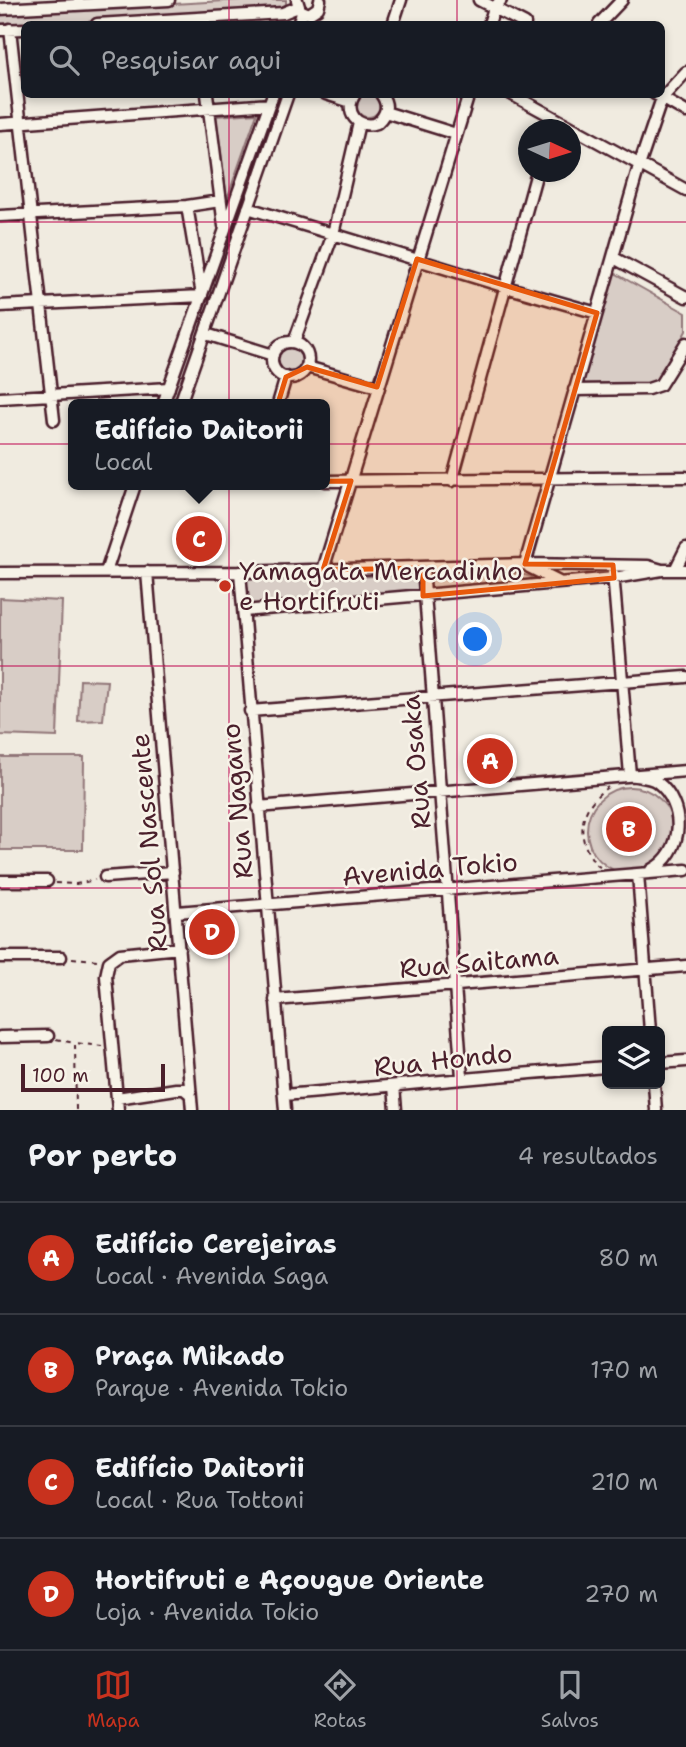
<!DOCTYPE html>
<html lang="pt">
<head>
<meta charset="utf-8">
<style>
  body { margin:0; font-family:"Shantell Sans",sans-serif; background:#20242c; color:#f1f3f6 }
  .controls { position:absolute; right:21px; bottom:21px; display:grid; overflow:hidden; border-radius:10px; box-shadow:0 4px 10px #0003 }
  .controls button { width:63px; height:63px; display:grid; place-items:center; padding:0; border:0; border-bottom:2px solid #363941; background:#171b24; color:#f1f3f6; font:35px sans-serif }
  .compass { position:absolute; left:518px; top:119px; width:63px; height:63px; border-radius:50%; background:#171b24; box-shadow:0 4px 10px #0003; rotate:94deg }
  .scale { position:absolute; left:21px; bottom:18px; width:144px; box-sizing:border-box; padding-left:7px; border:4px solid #4a1f2b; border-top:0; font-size:19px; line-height:24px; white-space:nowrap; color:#4a1f2b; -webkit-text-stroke:5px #f7f3e8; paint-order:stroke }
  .you { position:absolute; left:476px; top:640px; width:24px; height:24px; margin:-18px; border:5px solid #fff; border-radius:50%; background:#1a73e8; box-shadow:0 0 0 10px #1a73e833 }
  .badge { display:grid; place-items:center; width:46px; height:46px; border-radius:50%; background:#c8321e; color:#fff; font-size:23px; font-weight:700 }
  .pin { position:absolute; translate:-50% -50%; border:4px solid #fff; box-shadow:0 2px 7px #0006 }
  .popup { position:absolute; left:68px; top:399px; width:262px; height:91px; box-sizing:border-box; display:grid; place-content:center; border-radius:10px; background:#171b24; filter:drop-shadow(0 2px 5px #0005); font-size:23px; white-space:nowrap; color:#9ea1a6 }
  .popup b { font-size:26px; color:#f1f3f6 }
  .popup::after { content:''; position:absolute; left:50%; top:100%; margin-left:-14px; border:14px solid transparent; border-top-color:#171b24 }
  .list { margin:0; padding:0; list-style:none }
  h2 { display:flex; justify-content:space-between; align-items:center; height:91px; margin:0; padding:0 28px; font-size:30px }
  h2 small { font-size:23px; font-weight:400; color:#9ea1a6 }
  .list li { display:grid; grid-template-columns:46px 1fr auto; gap:21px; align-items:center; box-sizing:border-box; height:112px; padding:0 28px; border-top:2px solid #363941 }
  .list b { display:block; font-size:26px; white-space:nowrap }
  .list p { margin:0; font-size:23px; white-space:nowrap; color:#9ea1a6 }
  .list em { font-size:23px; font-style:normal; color:#9ea1a6 }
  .icon { flex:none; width:38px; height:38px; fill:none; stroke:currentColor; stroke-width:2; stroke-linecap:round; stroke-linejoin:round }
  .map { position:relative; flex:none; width:686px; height:1110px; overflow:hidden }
  .search { position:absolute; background:#171b24; box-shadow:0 4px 10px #0003; left:21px; right:21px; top:21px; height:77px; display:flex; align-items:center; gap:18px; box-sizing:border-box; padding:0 24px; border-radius:10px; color:#9ea1a6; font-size:26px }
  .sheet { height:539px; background:#171b24 }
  nav { display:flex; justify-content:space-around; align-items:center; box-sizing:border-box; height:98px; border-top:2px solid #363941; background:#171b24; font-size:19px; color:#9ea1a6 }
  nav a { display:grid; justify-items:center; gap:4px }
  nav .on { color:#c8321e }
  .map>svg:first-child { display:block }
</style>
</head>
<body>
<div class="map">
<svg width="686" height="1110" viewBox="0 0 686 1110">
  <rect width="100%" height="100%" fill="#f0ebe0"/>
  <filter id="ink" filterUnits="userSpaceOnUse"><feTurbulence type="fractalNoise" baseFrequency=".0143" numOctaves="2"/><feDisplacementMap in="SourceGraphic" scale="14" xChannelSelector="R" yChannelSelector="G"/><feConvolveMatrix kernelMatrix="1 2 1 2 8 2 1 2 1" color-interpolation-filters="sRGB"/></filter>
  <g filter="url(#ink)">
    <path fill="#d8cdc6" stroke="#917678" stroke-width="2" d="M242,0H286V5L276,10L0,27V14Z
      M356 105a12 12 0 1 1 24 0a12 12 0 1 1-24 0Z
      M274,95H283L175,404H166Z
      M257,113L227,199L216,116Z
      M613,272L686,313V331L664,371L653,383L580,384Z
      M278 360a13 13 0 1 1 26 0a13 13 0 1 1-26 0Z
      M517,573L539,579L246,607L244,579Z
      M0,598L62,601L57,737L0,735Z
      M80,680L107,681L103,720L78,721Z
      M0,757H84L83,850H0Z
      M587 830a43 43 0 1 1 86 0a43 43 0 1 1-86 0Z"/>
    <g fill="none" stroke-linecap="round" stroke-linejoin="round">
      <g stroke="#4a1f2b" stroke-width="15">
        <path id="minor" d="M297,0L300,10L309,14L318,8L320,0
          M479,0L525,24
          M0,9L169,0
          M97,24L283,13L298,7
          M298,24L303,12
          M393,24L401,0
          M489,24L494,8L501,0
          M599,24L622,0
          M10,29L54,420
          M0,30L24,29
          M207,94L224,226
          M326,94L351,102
          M355,94C343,112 358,130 377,123C387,114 389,105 381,94
          M511,94L686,190
          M655,94L686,112
          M385,112L456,134
          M0,124L270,104
          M548,130L552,118
          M187,206L202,295
          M248,208L506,287L597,313
          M0,216L187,206L220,201
          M614,258L686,297
          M0,306L202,296
          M206,334L273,355
          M294,342L333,234L359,123
          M272 360a18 18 0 1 1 36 0a18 18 0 1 1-36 0Z
          M307,367L377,387
          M574,390L648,389L660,385L686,343
          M0,398L169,388
          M163,404L273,94
          M180,404L288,94
          M278,404L286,377
          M325,481L686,477
          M452,481L537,172
          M525,564L639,166L662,98L686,72
          M529,567L559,582
          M423,568L462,1077
          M323,570L469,94
          M675,570L686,548
          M106,572L135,485
          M147,572L192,1110
          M240,572L285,1110
          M0,573L240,572L525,564L648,566L662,570
          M613,573L630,775C639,777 650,777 657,782C686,804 685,853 651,870
          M244,611L614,578L662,570H686
          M250,711L686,677
          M258,807L686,771
          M638,874L650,1031
          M105,877L173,872
          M0,881H47
          M177,912L686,870
          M0,957H61
          M275,1000L686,966
          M0,1037L48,1036
          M660,1063L686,1061
          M654,1084L656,1110
          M394,1086L396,1110
          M284,1095C392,1086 499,1075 607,1067
          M117,1098L176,1089H184L190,1094
          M118,1110L106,976L109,962L120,954L179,948"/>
      </g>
      <path stroke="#4a1f2b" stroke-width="2" stroke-dasharray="5 5" stroke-linecap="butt" d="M600,867C594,864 593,860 589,854C575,829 584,803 608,787
        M55,883L76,884L95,880
        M72,958L98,960
        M56,1039L74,1043
        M76,1110L75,1043L102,1046"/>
      <use href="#minor" stroke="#f7f3e8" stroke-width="10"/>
    </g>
  </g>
  <path fill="#e8590c" fill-opacity="0.2" stroke="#e8590c" stroke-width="5" stroke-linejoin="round" d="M417,259L597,313L525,564L613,565L614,578L423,596V568L323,570L351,481L254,482L286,377L307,367L377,387Z"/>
  <path fill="none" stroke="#c2185b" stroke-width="2" stroke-opacity="0.55" d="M229,0V24M457,0V24M229,94V1110M457,94V1110M0,222H686M0,444H686M0,666H686M0,888H686"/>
  <circle fill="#c8321e" stroke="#f7f3e8" stroke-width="2.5" cx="225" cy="586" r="7"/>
  <g text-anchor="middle" stroke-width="5" stroke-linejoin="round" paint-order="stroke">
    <g font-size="26" fill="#4a1f2b" stroke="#f7f3e8" text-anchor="start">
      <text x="239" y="580">Yamagata Mercadinho<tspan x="239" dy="30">e Hortifruti</tspan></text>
    </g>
    <g font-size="26" fill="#4a1f2b" stroke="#f7f3e8">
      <text transform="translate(416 762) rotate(-95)" y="9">Rua Osaka</text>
      <text transform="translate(237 801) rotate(-95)" y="9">Rua Nagano</text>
      <text transform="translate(149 843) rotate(-95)" y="9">Rua Sol Nascente</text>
      <text transform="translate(430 869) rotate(-5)" y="9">Avenida Tokio</text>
      <text transform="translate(479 962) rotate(-5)" y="9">Rua Saitama</text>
      <text transform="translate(443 1060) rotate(-6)" y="9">Rua Hondo</text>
    </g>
  </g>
</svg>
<div class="controls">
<button><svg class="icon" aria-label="layers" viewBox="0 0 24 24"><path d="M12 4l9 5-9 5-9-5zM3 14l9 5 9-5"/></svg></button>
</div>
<svg class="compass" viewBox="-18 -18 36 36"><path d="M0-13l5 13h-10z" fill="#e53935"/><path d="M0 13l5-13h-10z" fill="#9ea1a6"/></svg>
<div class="scale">100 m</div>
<div class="you"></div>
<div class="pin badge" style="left:490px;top:761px">A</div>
<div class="pin badge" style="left:629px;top:829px">B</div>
<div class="pin badge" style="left:199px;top:539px">C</div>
<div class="popup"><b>Edifício Daitorii</b>Local</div>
<div class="pin badge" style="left:212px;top:932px">D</div>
<div class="search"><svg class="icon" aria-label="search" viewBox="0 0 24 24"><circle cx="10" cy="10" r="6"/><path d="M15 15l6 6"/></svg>Pesquisar aqui</div>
</div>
<section class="sheet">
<h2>Por perto<small>4 resultados</small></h2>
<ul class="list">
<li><span class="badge">A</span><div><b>Edifício Cerejeiras</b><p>Local · Avenida Saga</p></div><em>80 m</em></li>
<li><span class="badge">B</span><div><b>Praça Mikado</b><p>Parque · Avenida Tokio</p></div><em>170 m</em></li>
<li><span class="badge">C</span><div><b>Edifício Daitorii</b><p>Local · Rua Tottoni</p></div><em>210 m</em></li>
<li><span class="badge">D</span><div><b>Hortifruti e Açougue Oriente</b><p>Loja · Avenida Tokio</p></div><em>270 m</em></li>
</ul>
</section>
<nav>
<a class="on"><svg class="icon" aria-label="map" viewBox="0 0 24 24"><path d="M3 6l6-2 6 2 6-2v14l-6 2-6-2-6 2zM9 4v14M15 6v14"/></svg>Mapa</a>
<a><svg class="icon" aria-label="directions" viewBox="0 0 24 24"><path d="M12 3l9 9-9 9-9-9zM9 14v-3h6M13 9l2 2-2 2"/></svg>Rotas</a>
<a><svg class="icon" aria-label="saved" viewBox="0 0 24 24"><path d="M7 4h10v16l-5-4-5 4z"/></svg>Salvos</a>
</nav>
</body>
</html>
